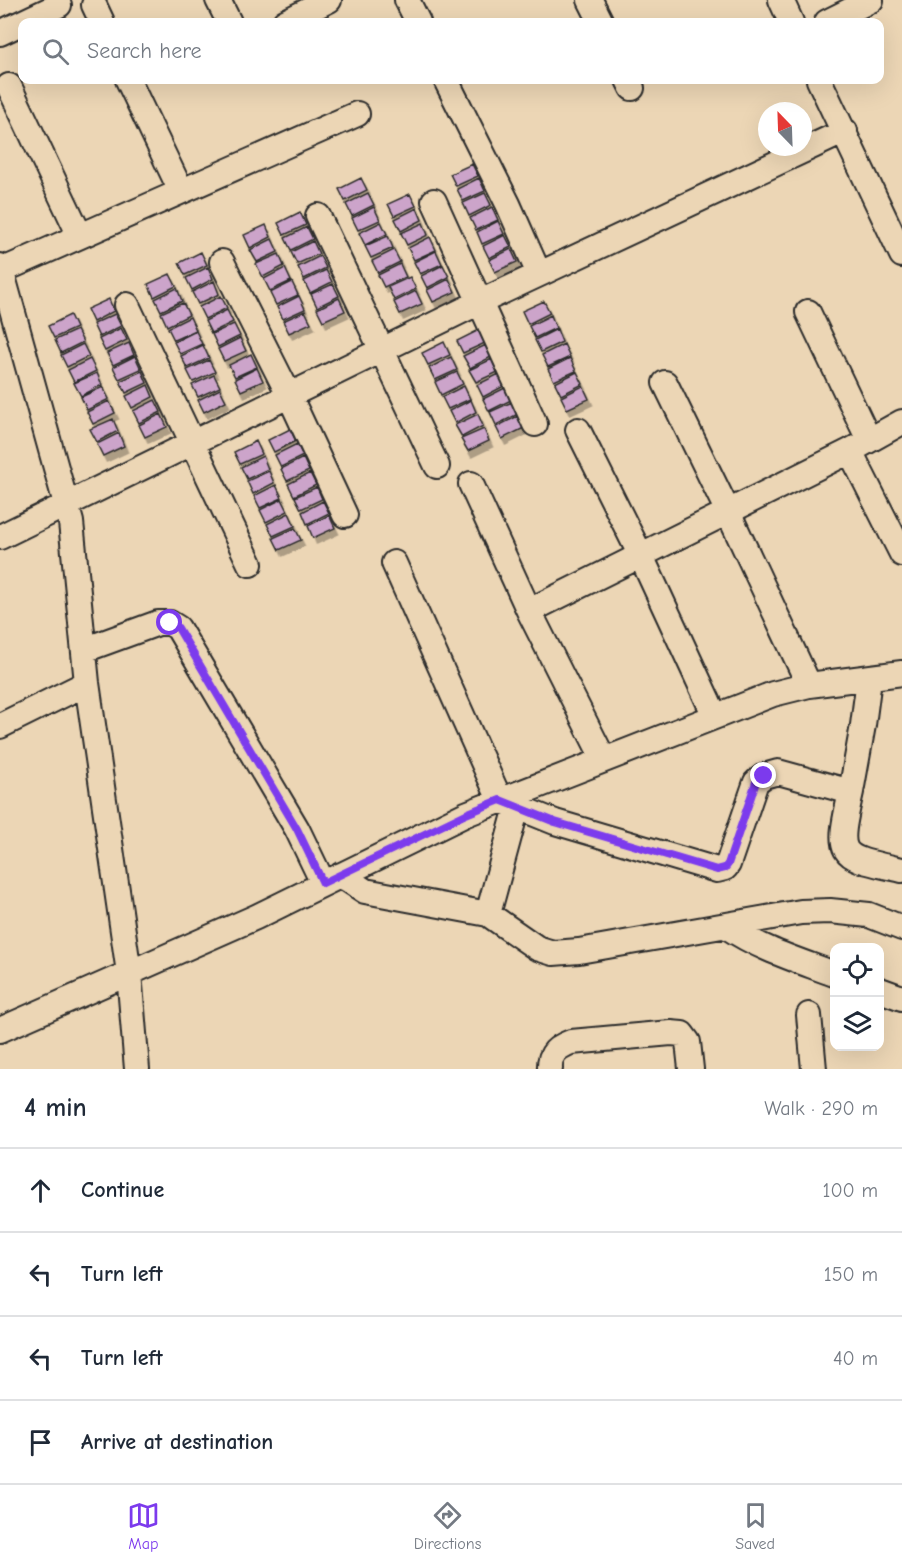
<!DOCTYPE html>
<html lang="en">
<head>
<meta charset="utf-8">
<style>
  body { margin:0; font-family:"Comic Neue",sans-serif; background:#f6f6f7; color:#1f2937 }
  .controls { position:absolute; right:18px; bottom:18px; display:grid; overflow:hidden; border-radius:12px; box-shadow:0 6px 24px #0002 }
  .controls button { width:54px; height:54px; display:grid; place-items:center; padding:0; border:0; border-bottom:2px solid #e0e1e3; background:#fff; color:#1f2937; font:30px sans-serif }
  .compass { position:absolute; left:758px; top:102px; width:54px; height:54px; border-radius:50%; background:#fff; box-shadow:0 6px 24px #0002; rotate:337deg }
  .stop { position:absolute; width:18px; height:18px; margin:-14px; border:4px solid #7c3aed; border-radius:50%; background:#fff }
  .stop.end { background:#7c3aed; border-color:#fff; box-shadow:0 2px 6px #0008 }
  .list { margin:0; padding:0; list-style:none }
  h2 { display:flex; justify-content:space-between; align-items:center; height:78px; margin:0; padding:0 24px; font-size:26px }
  h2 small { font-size:20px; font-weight:400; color:#747a83 }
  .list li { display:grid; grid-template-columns:39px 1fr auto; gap:18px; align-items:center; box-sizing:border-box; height:84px; padding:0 24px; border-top:2px solid #e0e1e3 }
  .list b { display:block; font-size:22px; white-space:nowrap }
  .list em { font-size:20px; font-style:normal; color:#747a83 }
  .icon { flex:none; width:33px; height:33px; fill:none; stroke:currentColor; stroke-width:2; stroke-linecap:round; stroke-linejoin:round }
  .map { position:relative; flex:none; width:902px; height:1069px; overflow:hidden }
  .search { position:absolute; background:#fff; box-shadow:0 6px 24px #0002; left:18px; right:18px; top:18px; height:66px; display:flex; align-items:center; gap:15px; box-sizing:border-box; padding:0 21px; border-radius:12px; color:#747a83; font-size:22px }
  .sheet { height:414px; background:#fff }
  nav { display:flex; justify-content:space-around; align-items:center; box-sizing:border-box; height:84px; border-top:2px solid #e0e1e3; background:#fff; font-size:16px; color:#747a83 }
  nav a { display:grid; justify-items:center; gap:3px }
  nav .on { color:#7c3aed }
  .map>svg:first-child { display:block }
</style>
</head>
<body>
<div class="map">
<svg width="902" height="1069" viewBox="0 0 902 1069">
  <defs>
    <filter id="shadow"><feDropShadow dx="3.5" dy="6" stdDeviation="0" flood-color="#0004"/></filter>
  </defs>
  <rect width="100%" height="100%" fill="#ecd6b5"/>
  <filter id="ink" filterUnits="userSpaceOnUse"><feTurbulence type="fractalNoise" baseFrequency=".0167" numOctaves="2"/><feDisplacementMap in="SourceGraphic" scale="12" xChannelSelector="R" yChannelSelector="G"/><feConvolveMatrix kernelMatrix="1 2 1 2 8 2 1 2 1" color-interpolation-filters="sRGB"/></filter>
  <g filter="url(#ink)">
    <path fill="#cca4ca" stroke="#2b2b2b" stroke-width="1.5" filter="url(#shadow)" d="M472,164L478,176L456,186L450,174Z
      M361,178L367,190L345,201L339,189Z
      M479,178L485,191L463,201L457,189Z
      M368,193L374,205L352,216L346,204Z
      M485,193L491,205L469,216L463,203Z
      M410,194L416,206L394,216L388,204Z
      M374,207L380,220L358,230L352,218Z
      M492,207L498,220L476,230L470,218Z
      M417,208L422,220L401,231L395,219Z
      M300,212L306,225L284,235L278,223Z
      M498,221L504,234L482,244L477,232Z
      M381,222L387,234L365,245L359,233Z
      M423,223L428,235L407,245L401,233Z
      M266,225L271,237L250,248L244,235Z
      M307,227L313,239L291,250L285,238Z
      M505,235L511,247L489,258L483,246Z
      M388,236L393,248L371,258L365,246Z
      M430,237L436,250L414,260L408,248Z
      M272,239L278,252L257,262L250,250Z
      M313,241L319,254L297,264L291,252Z
      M511,249L517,262L495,272L489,260Z
      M394,250L400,262L378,273L372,261Z
      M436,251L442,264L420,274L414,262Z
      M201,252L207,265L185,275L179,263Z
      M279,254L284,266L263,277L256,264Z
      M320,256L326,268L304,279L298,267Z
      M400,264L406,277L384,287L378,275Z
      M443,265L449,277L427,288L421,276Z
      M208,267L213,279L192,290L186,278Z
      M285,268L291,281L270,291L264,279Z
      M326,270L332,282L310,293L304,281Z
      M170,274L176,286L154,297L148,284Z
      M410,277L416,289L394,300L388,287Z
      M449,279L455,292L433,302L427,290Z
      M214,281L219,294L198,304L192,292Z
      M292,282L298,295L276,305L270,293Z
      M333,284L339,296L317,307L311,294Z
      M177,288L182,301L161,311L155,299Z
      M416,291L422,304L400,314L394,302Z
      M221,296L227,308L205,319L199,307Z
      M299,296L305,309L283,319L277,307Z
      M339,298L345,311L323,321L317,309Z
      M109,299L114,311L93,322L87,309Z
      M544,301L550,313L528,324L522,311Z
      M183,303L189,315L167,326L161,313Z
      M227,310L233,322L211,333L205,321Z
      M305,311L311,323L289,333L283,321Z
      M115,314L121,326L99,337L93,324Z
      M70,315L76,328L54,338L48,326Z
      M551,315L556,328L535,338L529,326Z
      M190,317L196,330L174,340L168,328Z
      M234,324L240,336L218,347L212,334Z
      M121,328L127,340L105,351L99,339Z
      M557,329L562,342L541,352L535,340Z
      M77,330L83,342L61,353L55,340Z
      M479,330L485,343L463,353L457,341Z
      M196,331L202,344L180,354L174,342Z
      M240,338L246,351L224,361L218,349Z
      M444,342L450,355L428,365L422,353Z
      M129,343L134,355L113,365L107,353Z
      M83,344L89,356L67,367L61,355Z
      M564,344L570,357L548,367L542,355Z
      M203,345L209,358L187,368L181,356Z
      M486,345L491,357L470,368L463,356Z
      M251,354L257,367L235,377L229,365Z
      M135,356L141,369L119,379L113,367Z
      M451,357L457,370L435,380L429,368Z
      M570,358L576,371L554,381L548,369Z
      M90,359L96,371L74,382L68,370Z
      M492,359L498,372L476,382L469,370Z
      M209,360L215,372L193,382L187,370Z
      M257,368L263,381L241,391L235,379Z
      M142,371L147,383L126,393L120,381Z
      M457,372L463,384L441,395L435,382Z
      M577,372L583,384L561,395L555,383Z
      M97,373L102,385L81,396L74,383Z
      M499,374L504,386L483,397L477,385Z
      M214,375L220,387L198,397L192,385Z
      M148,385L153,397L132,408L126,396Z
      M464,386L470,399L448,409L442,397Z
      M583,386L589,399L567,409L561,397Z
      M103,387L109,399L87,410L81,397Z
      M505,388L511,400L489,411L483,399Z
      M220,389L226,401L204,412L198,400Z
      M155,400L161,412L139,423L133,411Z
      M471,400L476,412L455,423L449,411Z
      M109,401L115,413L93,424L87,412Z
      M512,402L518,414L496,425L490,412Z
      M161,414L167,427L145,437L139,425Z
      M478,414L483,426L462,437L455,425Z
      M518,416L524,428L502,439L496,427Z
      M113,419L118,431L97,442L90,429Z
      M290,429L296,441L274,452L268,440Z
      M484,429L489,441L468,451L461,439Z
      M119,433L124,446L103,456L97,444Z
      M256,441L262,454L240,464L234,452Z
      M297,444L303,456L281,467L275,455Z
      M263,456L268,469L247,479L241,467Z
      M303,458L309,471L287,481L281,469Z
      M269,471L274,483L253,494L247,481Z
      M310,473L316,485L294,496L288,484Z
      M276,485L282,498L260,508L254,496Z
      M317,487L322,499L301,509L295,497Z
      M282,499L288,511L266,522L260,510Z
      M323,501L329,513L307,524L302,512Z
      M289,513L295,526L273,536L267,524Z
      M329,515L335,528L313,538L308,526Z
      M295,528L301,540L279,550L273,538Z"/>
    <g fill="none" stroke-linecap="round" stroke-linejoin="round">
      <g stroke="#2b2b2b" stroke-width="28">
        <path id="minor" d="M218,0L229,22
          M407,0L418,22
          M590,0L601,22
          M781,0L791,22
          M94,5L102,22
          M285,22L329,0
          M827,22L871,0
          M0,33L59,5
          M128,80L181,191
          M446,80L508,204L539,274
          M628,80L632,88
          M819,80L902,255
          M9,86L80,236
          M434,201L535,424
          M318,216L437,466
          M222,262L289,395L345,515
          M0,266L71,522L87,683L129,973L137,1069
          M1,271L357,114
          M127,305L250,564
          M808,312L869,440
          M665,383L728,512L809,685
          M578,430L641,556L715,716
          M850,451L902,554
          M471,484L529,611L604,760
          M0,537L480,302L845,131
          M394,563L500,800L555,822L717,870L725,868L728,864L756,782L764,776L778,772L851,792C836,859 838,856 902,870
          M529,611L850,451L902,422
          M84,650L158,623H170L178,628L297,829L323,883
          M0,726L87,683
          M851,792L863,725L869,679
          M341,875L365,891L488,914L537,948L553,953L579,951L801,912L830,911L869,915L902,928
          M488,914L517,807
          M726,926C760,949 797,960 834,974
          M880,990L902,998
          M809,1015L814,1069
          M0,1030L256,917L466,814L773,694L809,685L902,673
          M550,1069C549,1053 558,1047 571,1042L671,1033L682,1034L688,1042L691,1069"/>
      </g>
      <use href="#minor" stroke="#ecd6b5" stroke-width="24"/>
    </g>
  </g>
  <g fill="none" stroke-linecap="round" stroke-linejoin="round" filter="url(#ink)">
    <path stroke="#7c3aed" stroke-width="8" d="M170,623L178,628L297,829L323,883L466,814L500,800L555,822L717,870L725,868L728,864L756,782L764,776"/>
  </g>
</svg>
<div class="controls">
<button><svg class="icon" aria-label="locate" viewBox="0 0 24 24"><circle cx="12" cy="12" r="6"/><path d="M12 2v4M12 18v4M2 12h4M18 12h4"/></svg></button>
<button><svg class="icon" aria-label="layers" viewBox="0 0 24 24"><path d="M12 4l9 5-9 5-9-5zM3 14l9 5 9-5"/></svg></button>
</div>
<svg class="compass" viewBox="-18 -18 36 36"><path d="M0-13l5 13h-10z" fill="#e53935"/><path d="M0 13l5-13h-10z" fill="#747a83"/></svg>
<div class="stop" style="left:170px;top:623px"></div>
<div class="stop end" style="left:764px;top:776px"></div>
<div class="search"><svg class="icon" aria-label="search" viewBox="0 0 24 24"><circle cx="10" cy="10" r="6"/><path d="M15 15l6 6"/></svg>Search here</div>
</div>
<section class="sheet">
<h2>4 min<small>Walk · 290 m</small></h2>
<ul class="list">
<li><svg class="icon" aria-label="ahead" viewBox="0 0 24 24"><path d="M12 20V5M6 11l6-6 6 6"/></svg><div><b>Continue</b></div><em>100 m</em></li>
<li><svg class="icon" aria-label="left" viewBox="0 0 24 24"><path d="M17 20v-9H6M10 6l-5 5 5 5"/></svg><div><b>Turn left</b></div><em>150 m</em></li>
<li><svg class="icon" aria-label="left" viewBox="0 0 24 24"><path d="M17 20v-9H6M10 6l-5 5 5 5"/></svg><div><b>Turn left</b></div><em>40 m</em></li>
<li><svg class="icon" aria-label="arrive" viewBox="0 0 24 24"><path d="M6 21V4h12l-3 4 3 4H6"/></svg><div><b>Arrive at destination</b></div></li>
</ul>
</section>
<nav>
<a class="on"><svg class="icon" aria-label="map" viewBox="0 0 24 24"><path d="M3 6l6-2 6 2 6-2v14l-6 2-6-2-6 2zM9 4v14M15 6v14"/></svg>Map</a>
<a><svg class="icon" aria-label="directions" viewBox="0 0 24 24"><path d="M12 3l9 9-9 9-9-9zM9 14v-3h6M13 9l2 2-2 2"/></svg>Directions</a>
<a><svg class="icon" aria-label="saved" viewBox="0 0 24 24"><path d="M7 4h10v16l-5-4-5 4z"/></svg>Saved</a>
</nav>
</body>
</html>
